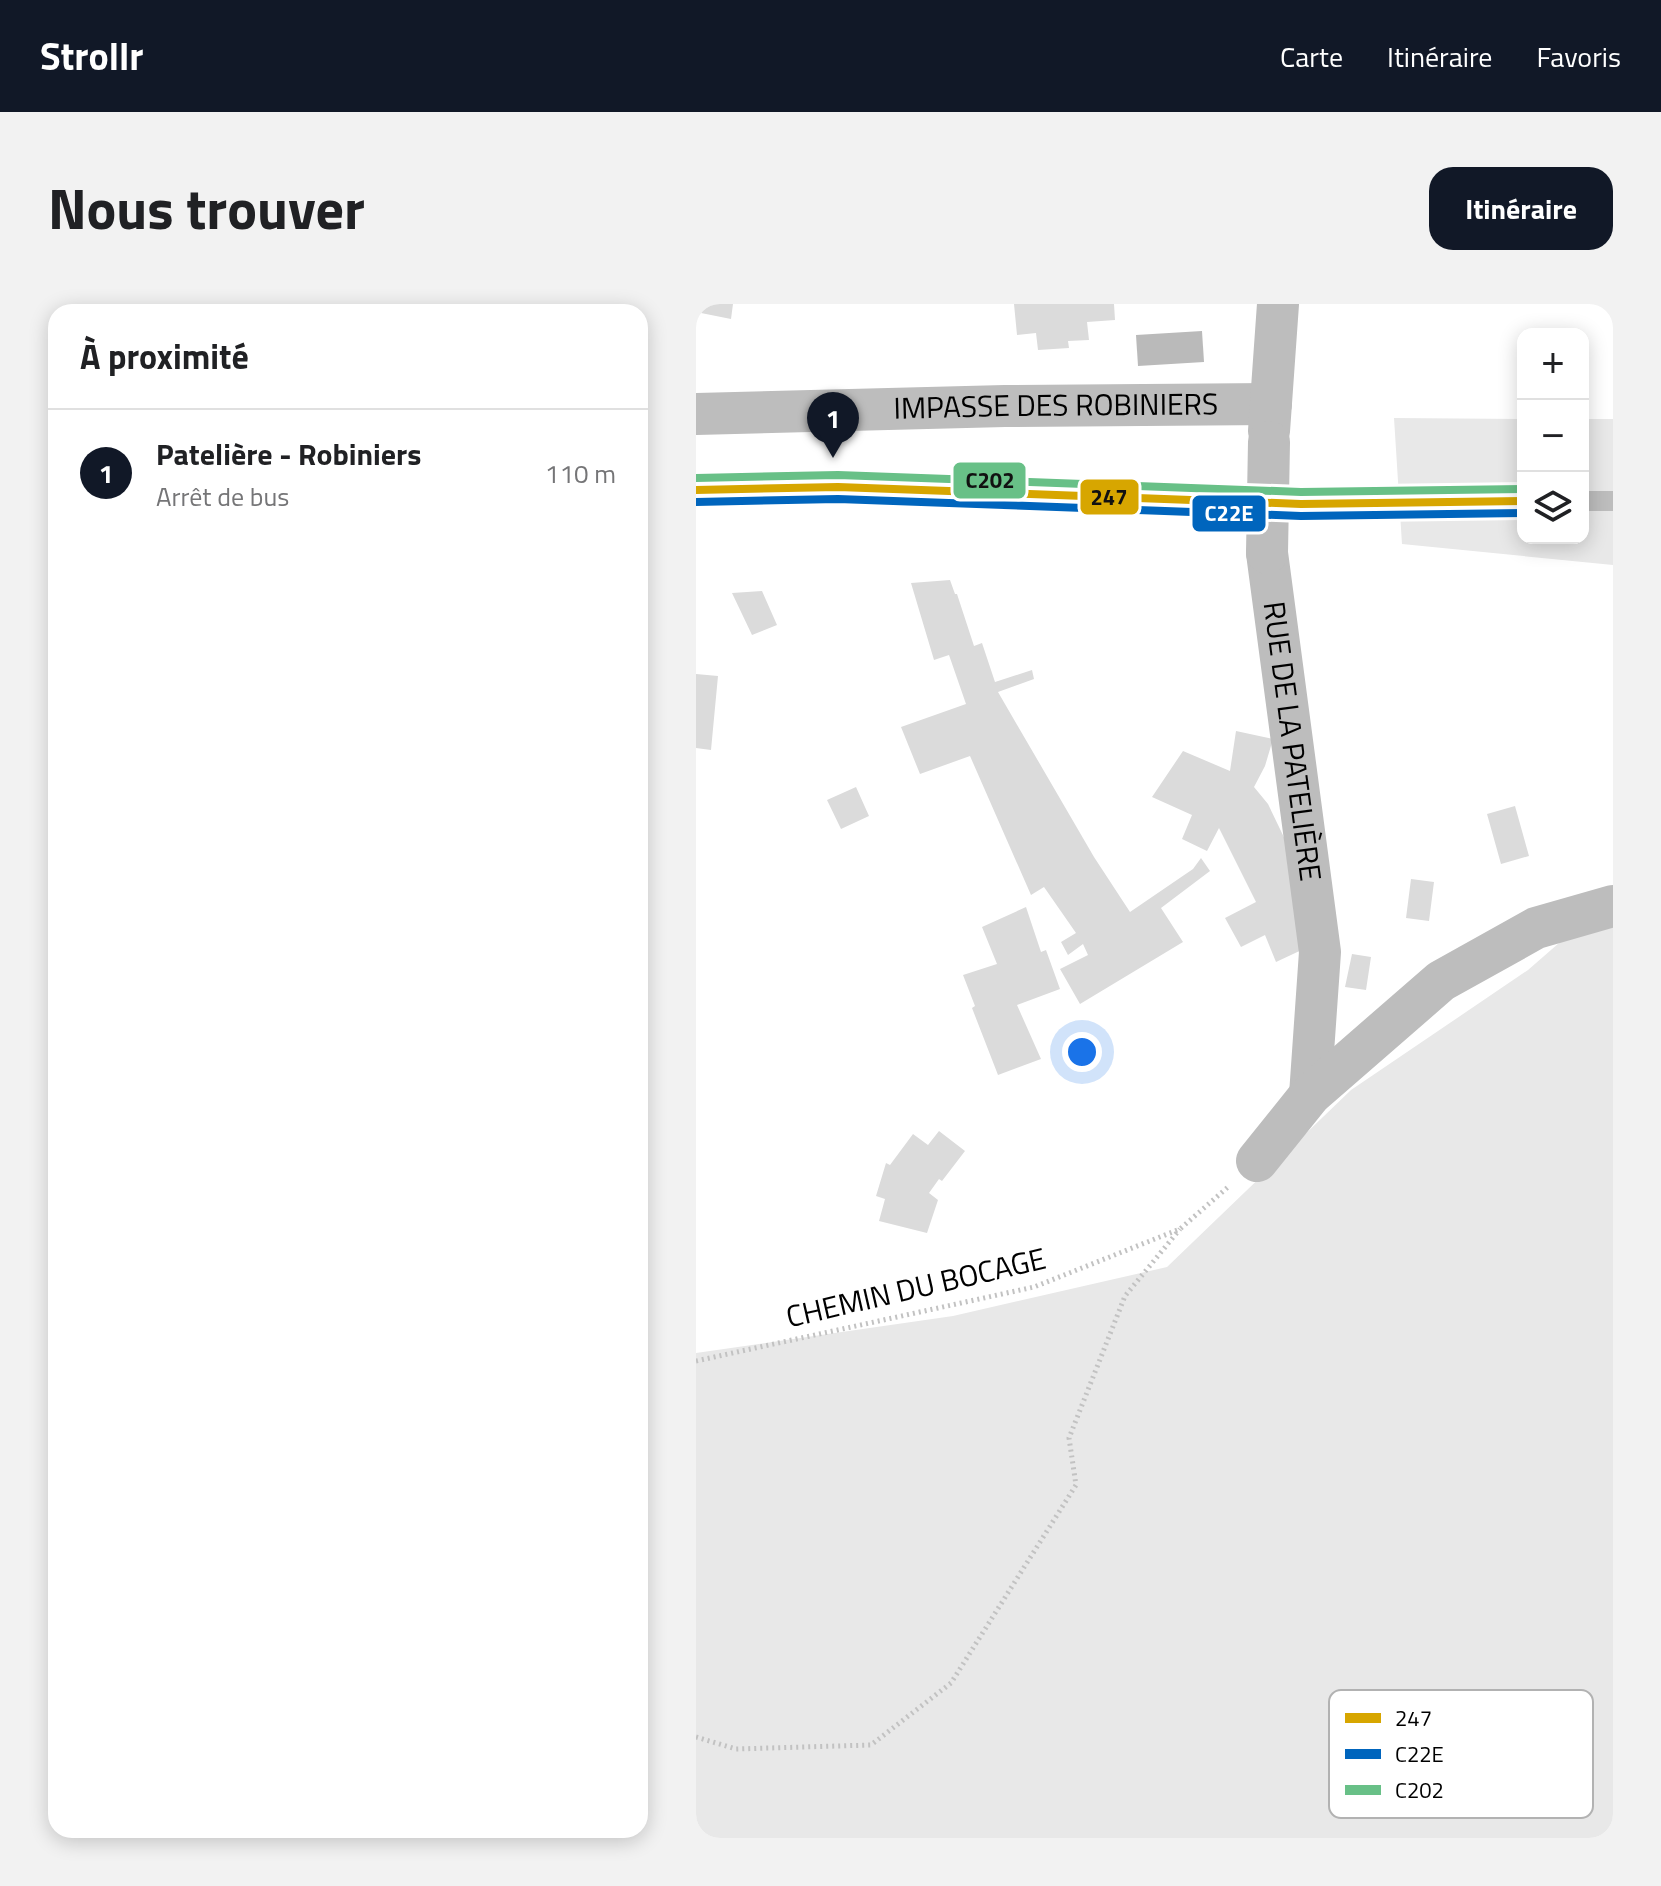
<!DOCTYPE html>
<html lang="fr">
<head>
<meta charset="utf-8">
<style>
  body { margin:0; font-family:"Titillium Web",sans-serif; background:#f2f2f2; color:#202124 }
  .controls { position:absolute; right:24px; top:24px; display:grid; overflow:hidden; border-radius:16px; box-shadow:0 4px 20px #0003 }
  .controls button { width:72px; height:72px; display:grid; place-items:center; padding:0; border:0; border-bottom:2px solid #e0e0e0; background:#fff; color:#202124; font:40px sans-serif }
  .you { position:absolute; left:386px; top:748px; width:28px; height:28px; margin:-20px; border:6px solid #fff; border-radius:50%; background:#1a73e8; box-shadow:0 0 0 12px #1a73e833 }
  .badge { display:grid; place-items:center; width:52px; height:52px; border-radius:50%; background:#111827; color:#fff; font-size:26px; font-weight:700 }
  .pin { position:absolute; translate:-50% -66px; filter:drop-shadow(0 2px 4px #0008) }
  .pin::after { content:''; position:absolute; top:42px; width:28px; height:24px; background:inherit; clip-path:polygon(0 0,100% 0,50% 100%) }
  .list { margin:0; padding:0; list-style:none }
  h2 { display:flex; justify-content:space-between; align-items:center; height:104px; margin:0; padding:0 32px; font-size:34px }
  h2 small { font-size:26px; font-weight:400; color:#757577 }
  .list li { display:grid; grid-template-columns:52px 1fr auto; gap:24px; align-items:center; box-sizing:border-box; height:128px; padding:0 32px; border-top:2px solid #e0e0e0 }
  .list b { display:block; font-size:30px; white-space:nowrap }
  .list p { margin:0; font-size:26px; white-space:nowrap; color:#757577 }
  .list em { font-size:26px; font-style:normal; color:#757577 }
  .icon { flex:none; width:44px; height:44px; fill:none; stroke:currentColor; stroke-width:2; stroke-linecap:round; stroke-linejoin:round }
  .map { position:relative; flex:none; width:917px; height:1534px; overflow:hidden; border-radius:24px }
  header { display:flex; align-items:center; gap:48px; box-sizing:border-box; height:112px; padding:0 40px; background:#111827; color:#fff }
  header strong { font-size:38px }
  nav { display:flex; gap:44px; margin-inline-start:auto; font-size:28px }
  .intro { display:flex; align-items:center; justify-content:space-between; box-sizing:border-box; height:192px; padding:0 48px }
  h1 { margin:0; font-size:56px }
  .button { padding:20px 36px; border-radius:24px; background:#111827; color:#fff; font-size:28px; font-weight:700 }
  main { display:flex; gap:48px; padding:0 48px }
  aside { flex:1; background:#fff; border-radius:24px; box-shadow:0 4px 20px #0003 }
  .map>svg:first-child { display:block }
</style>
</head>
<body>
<header>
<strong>Strollr</strong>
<nav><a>Carte</a><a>Itinéraire</a><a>Favoris</a></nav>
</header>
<div class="intro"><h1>Nous trouver</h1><a class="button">Itinéraire</a></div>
<main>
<aside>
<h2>À proximité<small></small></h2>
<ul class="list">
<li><span class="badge">1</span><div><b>Patelière - Robiniers</b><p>Arrêt de bus</p></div><em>110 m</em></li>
</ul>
</aside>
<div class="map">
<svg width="917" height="1534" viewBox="0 0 917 1534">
  <rect width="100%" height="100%" fill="#fff"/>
  <path fill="#e8e8e8" d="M698,114L827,115V234H887V115H917V261L706,240Z
    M917,592V1534H0V1049L257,1012L471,963L655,786L832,666Z"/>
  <path fill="#bababa" d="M506,27L508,58L442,62L440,31Z"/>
  <path fill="#dbdbdb" d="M0,0H37L35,15L0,8Z
    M318,0H418L419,16L391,18L393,36L372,37L373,44L342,46L340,29L321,31Z
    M254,276L259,290H261L278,342L286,339L299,378L336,366L338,375L302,388L398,553L434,608L497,565L505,554L514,567L465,604L487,638L384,700L364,665L392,651L387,640L372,651L365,638L380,629L348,583L335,591L274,452L224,470L205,423L270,400L253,351L238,356L215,279Z
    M66,287L81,321L56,331L36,289Z
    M0,370L22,372L15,446L0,444Z
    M540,427L577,435L569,462L558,483L572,500L609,577L612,643L580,658L569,631L545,643L529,614L560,598L523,524L511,547L486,535L496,511L456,493L487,447L534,467Z
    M160,483L173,512L145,525L131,496Z
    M819,502L833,552L805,560L791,510Z
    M715,575L738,578L733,617L710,614Z
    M330,603L345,648L350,646L364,685L321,701L345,755L302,771L276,704L279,702L267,671L301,660L286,623Z
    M656,650L675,653L670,686L649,683Z
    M243,827L269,847L246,877L243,875L233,889L242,896L231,929L183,917L189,895L180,892L190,859L194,861L217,830L232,841Z"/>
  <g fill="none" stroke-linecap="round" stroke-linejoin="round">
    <path stroke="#c2c2c2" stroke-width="5" stroke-dasharray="2 4" stroke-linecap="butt" d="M0,1057L338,983L484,925L532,883
      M0,1433L40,1445L175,1441L255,1379L380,1181L373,1134L429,992L484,925"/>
    <path stroke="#bdbdbd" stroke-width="20" d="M0,186L142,183L605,200L827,197
      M887,197H917"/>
    <g stroke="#bdbdbd" stroke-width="42">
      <path id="s1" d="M0,110L309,102L575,100"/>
      <path d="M573,127L582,0"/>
      <path id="s2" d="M571,249L624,648L614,791"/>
      <path d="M561,857L614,791L745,677L840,624L917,602"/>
    </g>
    <path stroke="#bdbdbd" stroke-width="42" d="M571,249L573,138"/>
    <g stroke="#fff" stroke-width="14">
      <path id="bus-1" d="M0,186L142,183L605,200L827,197"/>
    </g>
    <g stroke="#fff" stroke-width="14">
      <path id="bus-2" d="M0,198L142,195L605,212L827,209"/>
    </g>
    <g stroke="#fff" stroke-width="14">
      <path id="bus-3" d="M0,174L142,171L605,188L827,185"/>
    </g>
    <use href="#bus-1" stroke="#d7a600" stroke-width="8"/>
    <use href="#bus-2" stroke="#0065bd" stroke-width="8"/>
    <use href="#bus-3" stroke="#68c087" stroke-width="8"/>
  </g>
  <g text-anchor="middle" stroke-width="6" stroke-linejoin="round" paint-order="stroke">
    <g font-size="30" fill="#000" stroke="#fff">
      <text dy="10" stroke="none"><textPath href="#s1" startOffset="360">IMPASSE DES ROBINIERS</textPath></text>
      <text dy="10" stroke="none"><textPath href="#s2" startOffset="190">RUE DE LA PATELIÈRE</textPath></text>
      <text transform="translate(220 984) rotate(-13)" y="10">CHEMIN DU BOCAGE</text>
    </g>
  </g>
  <rect x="633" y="1386" width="264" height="128" rx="12" fill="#fff" stroke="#b2b2b2" stroke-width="2"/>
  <rect x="649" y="1409" width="36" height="10" fill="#d7a600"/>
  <rect x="649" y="1445" width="36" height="10" fill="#0065bd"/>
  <rect x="649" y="1481" width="36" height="10" fill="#68c087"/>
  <g font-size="22" fill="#000">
    <text x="699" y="1422">247</text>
    <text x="699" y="1458">C22E</text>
    <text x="699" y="1494">C202</text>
  </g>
  <g stroke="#fff" stroke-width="3">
    <rect x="256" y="157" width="75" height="39" rx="8" fill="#68c087"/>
    <rect x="383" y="174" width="61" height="38" rx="8" fill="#d7a600"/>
    <rect x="495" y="190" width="76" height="39" rx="8" fill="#0065bd"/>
  </g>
  <g font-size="22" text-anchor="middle" font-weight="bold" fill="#fff">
    <text x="533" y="217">C22E</text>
  </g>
  <g font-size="22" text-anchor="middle" font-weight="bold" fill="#111">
    <text x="294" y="184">C202</text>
    <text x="413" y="201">247</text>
  </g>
</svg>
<div class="controls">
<button>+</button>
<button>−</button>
<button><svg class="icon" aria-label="layers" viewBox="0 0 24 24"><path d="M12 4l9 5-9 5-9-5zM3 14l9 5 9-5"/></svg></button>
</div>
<div class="you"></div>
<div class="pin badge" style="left:137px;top:154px">1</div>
</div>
</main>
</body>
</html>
